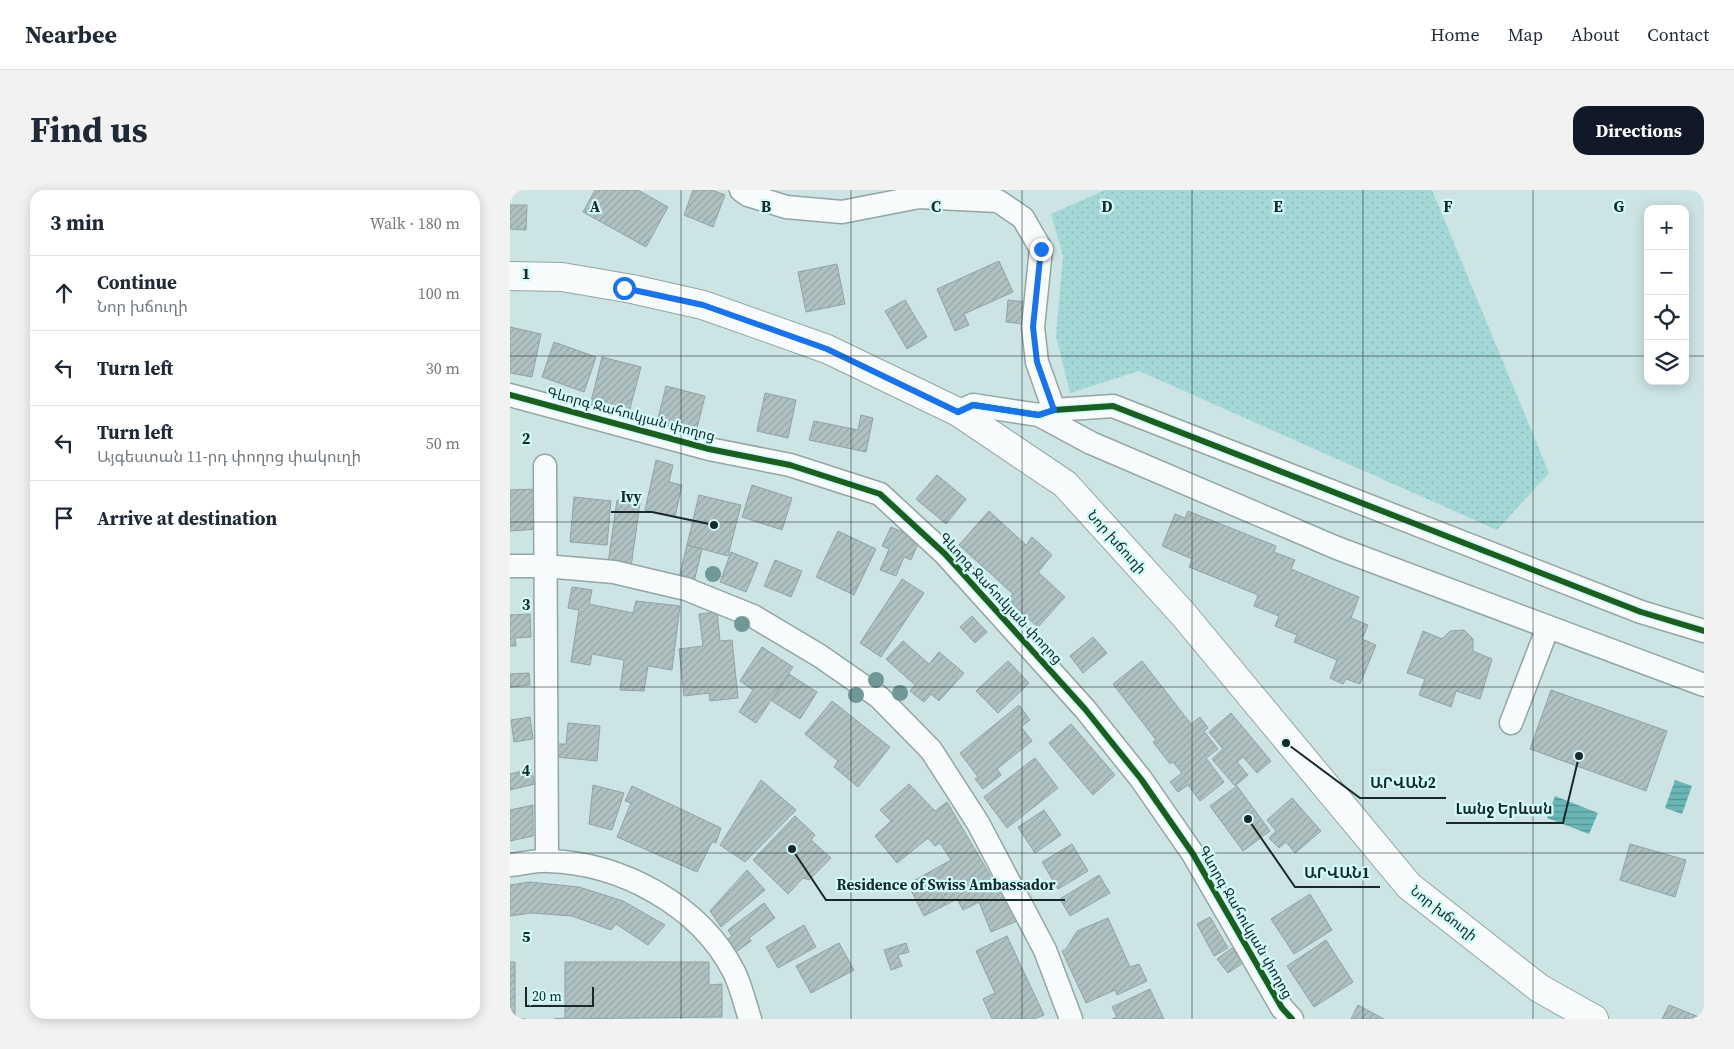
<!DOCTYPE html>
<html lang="en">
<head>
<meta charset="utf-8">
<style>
  body { margin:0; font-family:"Source Serif 4","Noto Sans Armenian",serif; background:#f2f2f3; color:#1f2937 }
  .controls { position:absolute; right:15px; top:15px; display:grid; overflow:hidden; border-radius:10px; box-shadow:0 2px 12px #0003 }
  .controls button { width:45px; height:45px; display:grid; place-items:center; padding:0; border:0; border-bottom:1px solid #e0e1e3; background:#fff; color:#1f2937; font:25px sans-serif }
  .scale { position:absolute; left:15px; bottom:12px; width:69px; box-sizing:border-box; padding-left:5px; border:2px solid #192929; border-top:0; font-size:14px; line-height:18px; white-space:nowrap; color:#192929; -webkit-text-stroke:4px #d0fbfa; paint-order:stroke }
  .stop { position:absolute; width:15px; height:15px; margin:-11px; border:4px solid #1a73e8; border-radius:50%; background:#fff }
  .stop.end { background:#1a73e8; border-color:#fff; box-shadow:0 1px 5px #0008 }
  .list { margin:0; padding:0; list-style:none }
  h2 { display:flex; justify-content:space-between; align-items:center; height:65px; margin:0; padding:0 20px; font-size:21px }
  h2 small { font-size:16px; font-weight:400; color:#747a83 }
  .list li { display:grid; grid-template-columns:32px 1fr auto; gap:15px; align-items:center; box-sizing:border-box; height:75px; padding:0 20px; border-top:1px solid #e0e1e3 }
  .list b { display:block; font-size:19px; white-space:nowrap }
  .list p { margin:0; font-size:16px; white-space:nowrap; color:#747a83 }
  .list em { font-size:16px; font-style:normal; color:#747a83 }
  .icon { flex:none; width:28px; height:28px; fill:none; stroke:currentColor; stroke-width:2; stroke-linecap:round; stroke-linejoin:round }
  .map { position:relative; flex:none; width:1194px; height:829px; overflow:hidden; border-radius:15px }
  header { display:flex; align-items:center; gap:30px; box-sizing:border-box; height:70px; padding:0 25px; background:#fff; border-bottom:1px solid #e0e1e3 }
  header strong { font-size:24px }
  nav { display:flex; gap:28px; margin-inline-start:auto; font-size:18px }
  .intro { display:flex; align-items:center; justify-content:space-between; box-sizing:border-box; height:120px; padding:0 30px }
  h1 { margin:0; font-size:35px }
  .button { padding:12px 22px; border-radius:15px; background:#111827; color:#fff; font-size:18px; font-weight:700 }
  main { display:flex; gap:30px; padding:0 30px }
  aside { flex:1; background:#fff; border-radius:15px; box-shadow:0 2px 12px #0003 }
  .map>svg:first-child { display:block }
</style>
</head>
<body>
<header>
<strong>Nearbee</strong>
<nav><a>Home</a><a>Map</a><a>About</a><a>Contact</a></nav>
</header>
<div class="intro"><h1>Find us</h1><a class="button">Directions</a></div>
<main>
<aside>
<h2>3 min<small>Walk · 180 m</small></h2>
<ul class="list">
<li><svg class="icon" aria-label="ahead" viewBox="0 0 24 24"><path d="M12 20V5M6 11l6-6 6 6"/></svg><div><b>Continue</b><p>Նոր խճուղի</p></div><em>100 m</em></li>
<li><svg class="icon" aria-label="left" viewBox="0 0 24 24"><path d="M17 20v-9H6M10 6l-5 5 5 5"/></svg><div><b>Turn left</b></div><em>30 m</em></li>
<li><svg class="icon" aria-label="left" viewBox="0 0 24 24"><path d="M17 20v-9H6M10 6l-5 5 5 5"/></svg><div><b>Turn left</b><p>Այգեստան 11-րդ փողոց փակուղի</p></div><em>50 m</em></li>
<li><svg class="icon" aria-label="arrive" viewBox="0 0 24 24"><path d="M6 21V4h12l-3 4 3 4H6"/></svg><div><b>Arrive at destination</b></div></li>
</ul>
</aside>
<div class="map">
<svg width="1194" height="829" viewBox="0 0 1194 829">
  <defs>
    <pattern id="grass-dots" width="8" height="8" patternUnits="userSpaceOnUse" patternTransform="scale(1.25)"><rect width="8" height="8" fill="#a4d8d7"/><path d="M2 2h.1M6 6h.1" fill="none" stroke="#8db9b9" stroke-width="1.8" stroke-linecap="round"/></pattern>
    <pattern id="water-rules" width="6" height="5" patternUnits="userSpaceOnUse" patternTransform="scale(1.25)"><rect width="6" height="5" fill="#6ab6b6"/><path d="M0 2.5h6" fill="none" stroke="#569494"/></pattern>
    <pattern id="building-hatch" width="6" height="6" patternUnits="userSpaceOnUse" patternTransform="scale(1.25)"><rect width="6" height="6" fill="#afc1c1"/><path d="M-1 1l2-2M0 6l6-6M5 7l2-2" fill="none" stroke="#96a6a6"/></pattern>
  </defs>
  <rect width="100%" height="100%" fill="#cde4e4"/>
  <path fill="url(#grass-dots)" d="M595,0H922L1039,283L987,340L629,181L560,203L546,146L553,66L541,24Z"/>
  <path fill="url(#water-rules)" d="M1165,590L1182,596L1172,624L1155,618Z
    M1045,606L1088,623L1079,644L1037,628Z"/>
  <path fill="url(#building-hatch)" stroke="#92a3a3" d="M85,0H128L158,17L136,57L73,22Z
    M183,0H202L215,5L203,37L174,25Z
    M0,15H17L16,40L0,39Z
    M489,71L503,102L454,124L459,135L445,141L427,99Z
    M327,74L335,114L296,122L288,82Z
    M395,110L417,147L397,159L375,121Z
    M498,110L517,112L514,134L496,132Z
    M0,137L31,144L22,187L0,183Z
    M44,152L86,167L74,202L32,187Z
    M92,167L131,177L118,226L80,216Z
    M156,196L195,206L185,246L146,236Z
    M255,203L286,210L278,248L247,241Z
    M351,225L363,228L356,262L299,250L304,231L348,240Z
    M146,270L163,275L159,292L172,295L165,327L135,320Z
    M427,285L456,309L436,334L406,309Z
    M242,295L282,308L272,340L232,327Z
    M27,299L29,339L0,341V300Z
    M189,305L231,315L218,366L177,355Z
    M64,307L101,311L97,355L60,352Z
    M107,310L130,313L121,377L98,373Z
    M479,321L516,355L522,347L542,365L528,382L555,407L528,437L498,410L503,404L449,355Z
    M678,321L766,356L764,362L785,370L781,379L849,407L841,428L858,435L852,449L866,455L850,494L836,489L833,494L820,488L827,470L784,452L787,445L765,436L769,426L744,416L748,405L679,377L682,369L652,356L665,324L675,328Z
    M381,337L410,349L401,370L394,367L386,386L370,380L379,359L372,356Z
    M328,341L366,359L344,405L306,387Z
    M177,355L192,359L183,396L168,392Z
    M221,362L248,373L236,402L210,392Z
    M265,370L292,381L281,407L254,396Z
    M392,389L414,403L371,467L350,453Z
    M62,397L82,400L79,414L123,423L126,411L170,416L162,480L138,476L134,501L110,500L114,470L82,464L80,475L61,472L69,420L58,418Z
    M207,422L210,451L222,450L228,508L200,511L199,503L174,506L169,459L193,456L189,424Z
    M20,424L21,447L5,448L6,456H0V425Z
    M462,426L477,442L465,453L450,437Z
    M954,440L963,449V461L982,469L970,509L946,501L941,517L909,505L915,489L897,483L913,441L932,449L940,441Z
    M583,447L597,463L573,483L560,466Z
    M393,451L419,474L429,462L454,483L429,511L421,504L414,512L400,501L405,495L376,469Z
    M252,457L283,477L246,533L229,522L243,500L230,491Z
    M498,471L519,493L488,523L466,501Z
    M632,471L681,534L690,527L698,538L694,541L708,559L696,568L714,592L690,611L678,595L668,602L660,592L672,583L663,572L660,574L643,552L646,550L603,494Z
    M19,483L20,495L0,497V484Z
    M279,484L307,502L290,529L262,511Z
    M1041,500L1157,541L1136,601L1020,559Z
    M322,511L380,557L348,597L324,577L328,571L295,544Z
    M509,515L520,530L511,537L522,551L487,579L491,585L473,599L465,589L468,587L450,563Z
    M721,523L761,571L747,583L733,567L727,572L738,585L725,596L702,569L713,559L699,542Z
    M20,527L23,549L4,552L1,530Z
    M58,533L90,536L87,571L46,567L48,554H56Z
    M561,534L605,585L583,605L539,553Z
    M525,568L548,598L497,638L474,607Z
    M21,579L25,594L0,600V584Z
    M251,590L286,620L235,672L210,655Z
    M399,594L425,621L437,612L490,702L494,701L507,731L481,742L469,712L453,720L447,709L414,726L398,694L441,670L430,653L425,656L418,648L387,673L365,646L381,631L370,620Z
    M83,595L114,603L102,640L79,634Z
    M122,596L211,638L206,653L202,652L187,682L107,647L121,613L115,611Z
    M727,596L760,641L733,661L700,616Z
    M782,608L811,641L785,663L776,652L769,658L759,648L766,641L757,630Z
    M23,615V646L0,651V620Z
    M534,620L551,645L525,663L508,637Z
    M285,626L305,645L301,650L321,668L299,690L293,688L278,704L243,670Z
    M562,654L578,681L548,699L532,672Z
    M1120,654L1176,670L1165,707L1110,690Z
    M237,680L255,700L211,737L200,721Z
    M589,685L600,703L560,726L550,709Z
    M20,692L69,697L113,711L155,735L138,755L106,734L101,740L62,726L21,723L0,726V695Z
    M800,704L822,740L784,764L761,729Z
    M254,713L265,728L239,748L241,751L222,765L213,753L222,746L218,740Z
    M700,727L718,758L704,766L687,734Z
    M598,728L620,777L629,774L637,791L607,805L605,800L576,813L552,761L556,759L567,741Z
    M294,735L306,757L268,778L256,757Z
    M497,746L534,825L524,829H482L473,809L485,803L466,761Z
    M816,750L843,792L804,817L777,776Z
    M329,753L344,780L301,803L286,776Z
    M396,753L399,762L388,765L392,776L381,780L374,760Z
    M722,758L733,773L718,783L707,769Z
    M0,772H5V829H15H0Z
    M55,772H199V795L212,794V827L44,829L55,828Z
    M640,799L654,829H602L607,827L602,817Z
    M848,815L874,829H841Z
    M1159,815L1194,829H1152Z"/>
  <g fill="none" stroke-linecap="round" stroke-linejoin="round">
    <g stroke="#93a5a5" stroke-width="25">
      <path id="minor" d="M231,0L238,5L276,17L332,22L409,7L488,11L513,28L531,59L523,137L527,172L544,220
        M0,205L199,259L280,275L370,304L435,364L575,519L631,589L683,664L772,818L782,829
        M448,222L463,215L529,225L581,253L827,358L1194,495
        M529,225L544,220L603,216L1131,422L1194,441
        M35,276L37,671
        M0,376H35L104,382L176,399L243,426L310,466L369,507L421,560L468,633L535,760L561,829
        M1001,533L1038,437
        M0,675C12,674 26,670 38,671C111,673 190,715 224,782C231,796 235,814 240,829"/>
    </g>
    <g stroke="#93a5a5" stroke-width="30">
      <path id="major" d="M0,86L52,87L122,99L193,115L317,159L448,222L555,294L673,424L899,696L1029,798L1084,829"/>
    </g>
    <use href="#minor" stroke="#f8fbfb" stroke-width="22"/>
    <use href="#major" stroke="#f8fbfb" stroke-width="28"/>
    <g stroke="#d0fbfa" stroke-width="9">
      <path id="cycleway" d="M0,205L199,259L280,275L370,304L435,364L575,519L631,589L683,664L772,818L782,829
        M448,222L463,215L529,225L544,220L603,216L1131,422L1194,441"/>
    </g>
    <use href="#cycleway" stroke="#1b5e20" stroke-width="6"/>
  </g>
  <g fill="#709898">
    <circle cx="203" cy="384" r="8"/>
    <circle cx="232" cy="434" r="8"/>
    <circle cx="366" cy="490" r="8"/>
    <circle cx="390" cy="503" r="8"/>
    <circle cx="346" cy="505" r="8"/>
  </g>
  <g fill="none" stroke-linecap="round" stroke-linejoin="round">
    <path stroke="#1a73e8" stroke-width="6" d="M114,98L193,115L317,159L448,222L463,215L528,225L544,220L527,172L523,137L531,59"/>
  </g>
  <path fill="none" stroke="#192929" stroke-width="1" stroke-opacity="0.55" d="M171,0V829M341,0V829M512,0V829M682,0V829M853,0V829M1023,0V829M0,166H1138M1175,166H1194M0,332H1194M0,497H1194M0,663H1194"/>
  <g text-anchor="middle" stroke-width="4.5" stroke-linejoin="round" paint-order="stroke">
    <g font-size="14" fill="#192929" stroke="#d0fbfa">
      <text transform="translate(121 224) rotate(15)" y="5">Գևորգ Ջահուկյան փողոց</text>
      <text transform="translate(607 352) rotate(48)" y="5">Նոր խճուղի</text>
      <text transform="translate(491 408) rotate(47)" y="5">Գևորգ Ջահուկյան փողոց</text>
      <text transform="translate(934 723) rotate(38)" y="5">Նոր խճուղի</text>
      <text transform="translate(736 732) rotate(60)" y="5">Գևորգ Ջահուկյան փողոց</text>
    </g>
  </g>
  <g font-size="16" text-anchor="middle" font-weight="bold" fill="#192929" stroke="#d0fbfa" stroke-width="4.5" stroke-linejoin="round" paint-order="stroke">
    <text x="85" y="22">A</text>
    <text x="256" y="22">B</text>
    <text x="426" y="22">C</text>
    <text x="597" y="22">D</text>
    <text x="768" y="22">E</text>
    <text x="938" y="22">F</text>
    <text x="1109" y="22">G</text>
    <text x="16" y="89">1</text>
    <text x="16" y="254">2</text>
    <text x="16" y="420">3</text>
    <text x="16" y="586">4</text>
    <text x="16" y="752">5</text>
  </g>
  <path fill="none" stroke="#192929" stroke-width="2" d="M204 335L142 322H101M776 553L850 608H936M1069 566L1053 633H936M738 629L785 697H870M282 659L316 710H555"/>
  <g fill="#192929" stroke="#d0fbfa" stroke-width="2">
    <circle cx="204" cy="335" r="5"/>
    <circle cx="776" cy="553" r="5"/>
    <circle cx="1069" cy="566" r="5"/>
    <circle cx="738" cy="629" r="5"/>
    <circle cx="282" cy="659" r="5"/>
  </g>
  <g font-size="15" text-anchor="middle" font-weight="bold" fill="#192929" stroke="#d0fbfa" stroke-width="4.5" stroke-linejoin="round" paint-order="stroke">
    <text x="121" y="312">Ivy</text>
    <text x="893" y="598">ԱՐՎԱՆ2</text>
    <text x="994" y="624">Լանջ Երևան</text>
    <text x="827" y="688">ԱՐՎԱՆ1</text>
    <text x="436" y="700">Residence of Swiss Ambassador</text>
  </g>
</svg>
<div class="controls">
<button>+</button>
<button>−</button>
<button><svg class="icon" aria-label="locate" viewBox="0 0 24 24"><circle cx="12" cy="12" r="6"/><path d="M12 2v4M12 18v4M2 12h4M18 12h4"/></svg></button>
<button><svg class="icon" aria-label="layers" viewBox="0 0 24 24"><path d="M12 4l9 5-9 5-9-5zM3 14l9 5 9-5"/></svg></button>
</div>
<div class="scale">20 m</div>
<div class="stop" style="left:114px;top:98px"></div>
<div class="stop end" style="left:531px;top:59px"></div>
</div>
</main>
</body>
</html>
